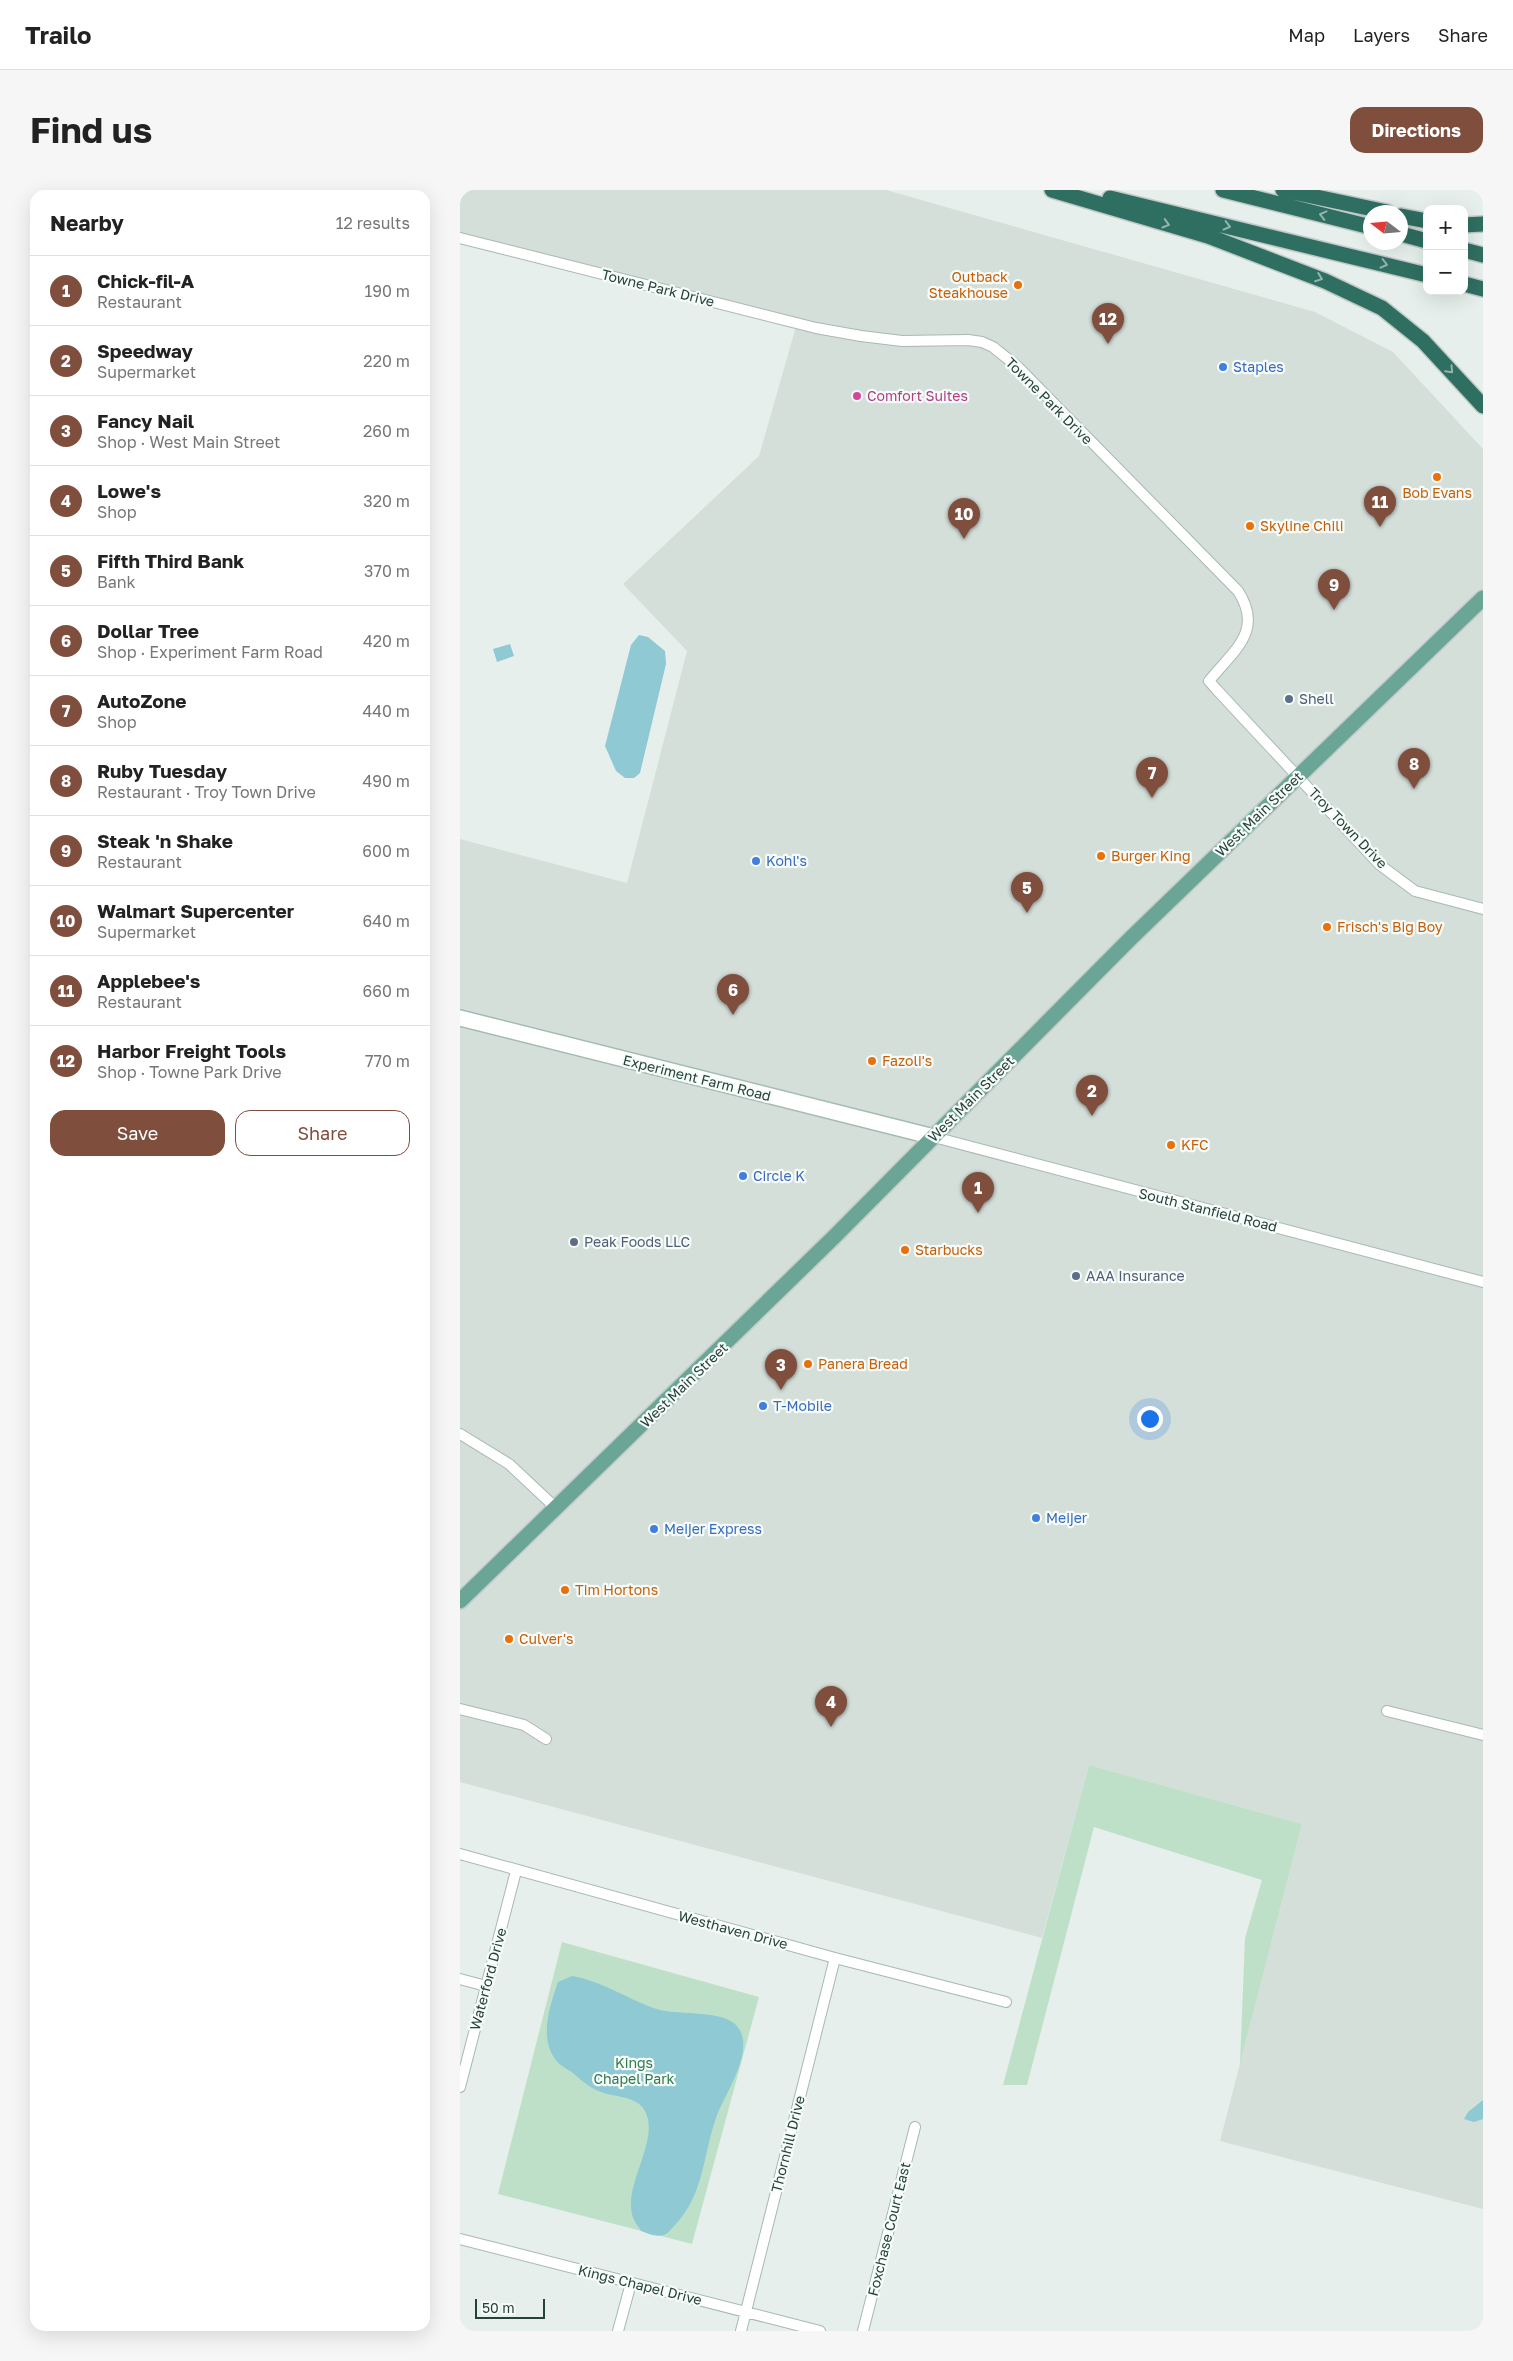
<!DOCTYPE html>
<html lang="en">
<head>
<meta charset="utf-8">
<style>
  body { margin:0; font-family:"Golos Text",sans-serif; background:#f6f6f6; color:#222 }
  .controls { position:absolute; right:15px; top:15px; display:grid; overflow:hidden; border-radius:10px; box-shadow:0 5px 20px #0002 }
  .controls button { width:45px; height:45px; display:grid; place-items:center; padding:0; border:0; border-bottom:1px solid #e0e0e0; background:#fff; color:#222; font:25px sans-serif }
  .compass { position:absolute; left:903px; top:15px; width:45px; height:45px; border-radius:50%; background:#fff; box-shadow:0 5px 20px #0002; rotate:286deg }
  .scale { position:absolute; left:15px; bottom:12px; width:70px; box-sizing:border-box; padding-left:5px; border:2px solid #24423a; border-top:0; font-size:14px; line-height:18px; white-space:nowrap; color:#24423a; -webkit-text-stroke:4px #f7fbf9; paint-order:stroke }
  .you { position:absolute; left:689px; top:1228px; width:18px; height:18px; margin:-12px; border:4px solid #fff; border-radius:50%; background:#1a73e8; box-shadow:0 0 0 8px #1a73e833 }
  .badge { display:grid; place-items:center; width:32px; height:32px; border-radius:50%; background:#804e3d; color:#fff; font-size:16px; font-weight:700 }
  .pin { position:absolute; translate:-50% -41px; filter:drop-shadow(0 1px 2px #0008) }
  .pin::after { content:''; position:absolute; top:26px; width:18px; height:15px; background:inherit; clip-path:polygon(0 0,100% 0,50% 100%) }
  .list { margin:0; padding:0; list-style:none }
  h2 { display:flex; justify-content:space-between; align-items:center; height:65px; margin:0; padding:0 20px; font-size:21px }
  h2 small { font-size:16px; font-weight:400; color:#767676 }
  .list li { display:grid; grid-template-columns:32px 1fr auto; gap:15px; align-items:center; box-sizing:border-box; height:70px; padding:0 20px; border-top:1px solid #e0e0e0 }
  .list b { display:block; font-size:19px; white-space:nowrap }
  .list p { margin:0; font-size:16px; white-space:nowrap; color:#767676 }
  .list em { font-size:16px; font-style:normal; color:#767676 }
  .actions { display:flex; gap:10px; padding:15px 20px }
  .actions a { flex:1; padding:11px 0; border:1px solid #804e3d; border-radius:15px; text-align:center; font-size:18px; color:#804e3d }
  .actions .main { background:#804e3d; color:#fff }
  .map { position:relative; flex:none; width:1023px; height:2141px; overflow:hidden; border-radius:15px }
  header { display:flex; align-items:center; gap:30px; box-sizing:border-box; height:70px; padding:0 25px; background:#fff; border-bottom:1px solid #e0e0e0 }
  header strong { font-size:24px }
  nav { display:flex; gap:28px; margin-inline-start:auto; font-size:18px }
  .intro { display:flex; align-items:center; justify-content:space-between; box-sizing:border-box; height:120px; padding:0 30px }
  h1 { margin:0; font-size:35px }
  .button { padding:12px 22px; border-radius:15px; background:#804e3d; color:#fff; font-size:18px; font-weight:700 }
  main { display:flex; gap:30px; padding:0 30px }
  aside { flex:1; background:#fff; border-radius:15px; box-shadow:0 5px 20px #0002 }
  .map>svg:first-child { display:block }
</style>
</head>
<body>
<header>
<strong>Trailo</strong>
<nav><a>Map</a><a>Layers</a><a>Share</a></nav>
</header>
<div class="intro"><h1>Find us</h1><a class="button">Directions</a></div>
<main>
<aside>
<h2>Nearby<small>12 results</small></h2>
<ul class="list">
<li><span class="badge">1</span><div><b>Chick-fil-A</b><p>Restaurant</p></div><em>190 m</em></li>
<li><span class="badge">2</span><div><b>Speedway</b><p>Supermarket</p></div><em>220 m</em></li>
<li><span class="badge">3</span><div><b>Fancy Nail</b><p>Shop · West Main Street</p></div><em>260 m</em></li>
<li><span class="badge">4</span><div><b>Lowe's</b><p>Shop</p></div><em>320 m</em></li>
<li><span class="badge">5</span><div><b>Fifth Third Bank</b><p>Bank</p></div><em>370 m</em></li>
<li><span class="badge">6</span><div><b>Dollar Tree</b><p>Shop · Experiment Farm Road</p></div><em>420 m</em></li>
<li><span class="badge">7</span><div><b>AutoZone</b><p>Shop</p></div><em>440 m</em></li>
<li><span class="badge">8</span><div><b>Ruby Tuesday</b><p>Restaurant · Troy Town Drive</p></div><em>490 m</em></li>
<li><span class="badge">9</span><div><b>Steak 'n Shake</b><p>Restaurant</p></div><em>600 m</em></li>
<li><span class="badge">10</span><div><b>Walmart Supercenter</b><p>Supermarket</p></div><em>640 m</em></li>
<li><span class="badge">11</span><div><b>Applebee's</b><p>Restaurant</p></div><em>660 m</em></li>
<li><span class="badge">12</span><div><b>Harbor Freight Tools</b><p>Shop · Towne Park Drive</p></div><em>770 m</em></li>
</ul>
<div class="actions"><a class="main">Save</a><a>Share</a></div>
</aside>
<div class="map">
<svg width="1023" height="2141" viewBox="0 0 1023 2141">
  <rect width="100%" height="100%" fill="#e6efeb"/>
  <path fill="#d4dfda" d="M0,0H426L855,122L933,162L1023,259V2019L760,1951L842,1634L629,1575L582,1748L0,1592V649L167,693L227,461L163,394L299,266L337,133L0,48Z"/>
  <path fill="#bfe0c8" d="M629,1575L842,1634L780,1874L785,1748L802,1690L634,1637L567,1895H543Z
    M102,1752L299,1807L232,2054L38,2004Z"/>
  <path fill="#8ec9d4" d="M179,445L188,447L205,461L206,474L180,583L174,588H165L156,581L145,556L171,455Z
    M50,454L54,466L37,472L33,459Z
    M112,1786C143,1791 170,1811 200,1820C220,1825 264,1820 277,1836C297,1860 264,1904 256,1928C243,1965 244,2006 214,2036C212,2038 209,2042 206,2044C198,2048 189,2044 181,2041C178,2036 173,2030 172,2024C164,1992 203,1946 183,1918C174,1906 154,1907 141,1902C131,1899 121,1890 113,1883C107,1879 99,1875 95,1869C79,1847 90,1815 98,1792Z
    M1023,1910V1929L1014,1932L1004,1929L1008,1922Z"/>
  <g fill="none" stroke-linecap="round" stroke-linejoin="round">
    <g stroke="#a8b8b2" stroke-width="12">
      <path id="street" d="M0,48L356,138L401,146L442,151L508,150L522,152L533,157L558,177L778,401C804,441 774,460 749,491L757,500L920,675L955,701L1023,719
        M474,947L1023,1092
        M0,1244L49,1274L97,1319
        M0,1519L64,1535L86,1549
        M927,1521L1023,1545
        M0,1664L375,1768L546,1812
        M0,1789L26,1796
        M0,1897L56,1681
        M0,2049L360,2141
        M158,2141L171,2093
        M281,2141L375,1768
        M403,2141L455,1937"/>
    </g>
    <g stroke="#a4bbb3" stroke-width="18">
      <path id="secondary" d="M0,828L474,947"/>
    </g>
    <g stroke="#c2cac8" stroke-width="18">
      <path id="primary" d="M0,1411L375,1046L671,748L1023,408"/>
    </g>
    <g stroke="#c2cac8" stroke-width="18">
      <path id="highway" d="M592,0L748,46L865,91L922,118L963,151L1023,216
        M763,0L911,37
        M823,0L927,22
        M650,8L967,85
        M941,26L967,31
        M1004,35L1023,34
        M941,44L967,51
        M1004,60L1023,65
        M1004,94L1023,99"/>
    </g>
    <use href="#street" stroke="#fff" stroke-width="10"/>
    <use href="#secondary" stroke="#fff" stroke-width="15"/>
    <use href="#primary" stroke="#6aa596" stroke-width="15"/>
    <use href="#highway" stroke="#2f6f62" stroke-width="15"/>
  </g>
  <defs><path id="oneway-chevron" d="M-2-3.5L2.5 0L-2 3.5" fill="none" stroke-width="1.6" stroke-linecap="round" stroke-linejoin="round" transform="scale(1.25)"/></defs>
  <g stroke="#93b5ae">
    <use href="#oneway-chevron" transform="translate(863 25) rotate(-166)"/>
    <use href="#oneway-chevron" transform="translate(706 34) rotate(16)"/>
    <use href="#oneway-chevron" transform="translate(767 36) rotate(14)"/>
    <use href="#oneway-chevron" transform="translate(924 74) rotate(14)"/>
    <use href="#oneway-chevron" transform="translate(859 88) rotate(21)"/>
    <use href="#oneway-chevron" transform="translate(990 180) rotate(47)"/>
  </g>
  <g fill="#e8710a" stroke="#f7fbf9" stroke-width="2">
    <circle cx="558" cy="95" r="5"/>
    <circle cx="977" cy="287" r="5"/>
    <circle cx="790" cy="336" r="5"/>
    <circle cx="641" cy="666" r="5"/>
    <circle cx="867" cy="737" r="5"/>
    <circle cx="412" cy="871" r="5"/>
    <circle cx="711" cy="955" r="5"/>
    <circle cx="445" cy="1060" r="5"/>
    <circle cx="348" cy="1174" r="5"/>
    <circle cx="105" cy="1400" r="5"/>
    <circle cx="49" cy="1449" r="5"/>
  </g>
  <g fill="#3f7fe0" stroke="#f7fbf9" stroke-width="2">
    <circle cx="763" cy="177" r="5"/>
    <circle cx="296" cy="671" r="5"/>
    <circle cx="283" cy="986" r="5"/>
    <circle cx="303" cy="1216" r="5"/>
    <circle cx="576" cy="1328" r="5"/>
    <circle cx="194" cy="1339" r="5"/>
  </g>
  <circle fill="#d1479c" stroke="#f7fbf9" stroke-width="2" cx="397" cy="206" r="5"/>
  <g fill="#5c6f8a" stroke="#f7fbf9" stroke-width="2">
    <circle cx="829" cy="509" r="5"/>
    <circle cx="114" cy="1052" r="5"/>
    <circle cx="616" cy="1086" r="5"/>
  </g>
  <g text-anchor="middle" stroke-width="4.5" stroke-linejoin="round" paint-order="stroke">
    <g font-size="14" fill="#c56008" stroke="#f7fbf9" text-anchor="start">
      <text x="548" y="92" text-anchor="end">Outback<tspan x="548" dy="16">Steakhouse</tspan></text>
      <text x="977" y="308" text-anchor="middle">Bob Evans</text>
      <text x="800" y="341">Skyline Chili</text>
      <text x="651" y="671">Burger King</text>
      <text x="877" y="742">Frisch's Big Boy</text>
      <text x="422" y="876">Fazoli's</text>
      <text x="721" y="960">KFC</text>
      <text x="455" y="1065">Starbucks</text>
      <text x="358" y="1179">Panera Bread</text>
      <text x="115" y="1405">Tim Hortons</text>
      <text x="59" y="1454">Culver's</text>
    </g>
    <g font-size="14" fill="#24423a" stroke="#f7fbf9">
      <text transform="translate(198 98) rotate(14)" y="5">Towne Park Drive</text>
      <text transform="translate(589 211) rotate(45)" y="5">Towne Park Drive</text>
      <text transform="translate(799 624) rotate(-44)" y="5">West Main Street</text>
      <text transform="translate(888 638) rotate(46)" y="5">Troy Town Drive</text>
      <text transform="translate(237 888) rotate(14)" y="5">Experiment Farm Road</text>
      <text transform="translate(511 909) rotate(-45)" y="5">West Main Street</text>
      <text transform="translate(748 1020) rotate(14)" y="5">South Stanfield Road</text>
      <text transform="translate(224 1195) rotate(-44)" y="5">West Main Street</text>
      <text transform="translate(273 1740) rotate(15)" y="5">Westhaven Drive</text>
      <text transform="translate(28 1789) rotate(-75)" y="5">Waterford Drive</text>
      <text transform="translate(328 1954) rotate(-76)" y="5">Thornhill Drive</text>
      <text transform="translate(429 2039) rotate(-76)" y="5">Foxchase Court East</text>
      <text transform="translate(180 2095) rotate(14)" y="5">Kings Chapel Drive</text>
    </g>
    <g font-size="14" fill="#366cbe" stroke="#f7fbf9" text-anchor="start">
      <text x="773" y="182">Staples</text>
      <text x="306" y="676">Kohl's</text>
      <text x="293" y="991">Circle K</text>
      <text x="313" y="1221">T-Mobile</text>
      <text x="586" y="1333">Meijer</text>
      <text x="204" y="1344">Meijer Express</text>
    </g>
    <g font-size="14" fill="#b23c85" stroke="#f7fbf9" text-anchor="start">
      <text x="407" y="211">Comfort Suites</text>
    </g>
    <g font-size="14" fill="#4e5e75" stroke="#f7fbf9" text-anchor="start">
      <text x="839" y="514">Shell</text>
      <text x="124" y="1057">Peak Foods LLC</text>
      <text x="626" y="1091">AAA Insurance</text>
    </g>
    <g font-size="14" fill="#2d7a4b" stroke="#f7fbf9">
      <text x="174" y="1878">Kings<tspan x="174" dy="16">Chapel Park</tspan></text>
    </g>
  </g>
</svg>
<div class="controls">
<button>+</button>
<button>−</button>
</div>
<svg class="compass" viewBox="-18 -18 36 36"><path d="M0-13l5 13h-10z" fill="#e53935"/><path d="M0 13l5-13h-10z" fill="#767676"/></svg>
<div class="scale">50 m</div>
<div class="you"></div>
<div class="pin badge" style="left:518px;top:1023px">1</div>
<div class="pin badge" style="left:632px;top:926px">2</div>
<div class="pin badge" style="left:321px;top:1200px">3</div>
<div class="pin badge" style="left:371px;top:1537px">4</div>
<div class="pin badge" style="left:567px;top:723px">5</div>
<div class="pin badge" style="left:273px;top:825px">6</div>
<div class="pin badge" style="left:692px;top:608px">7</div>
<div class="pin badge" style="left:954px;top:599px">8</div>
<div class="pin badge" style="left:874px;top:420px">9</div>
<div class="pin badge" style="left:504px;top:349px">10</div>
<div class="pin badge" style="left:920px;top:337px">11</div>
<div class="pin badge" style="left:648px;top:154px">12</div>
</div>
</main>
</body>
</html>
